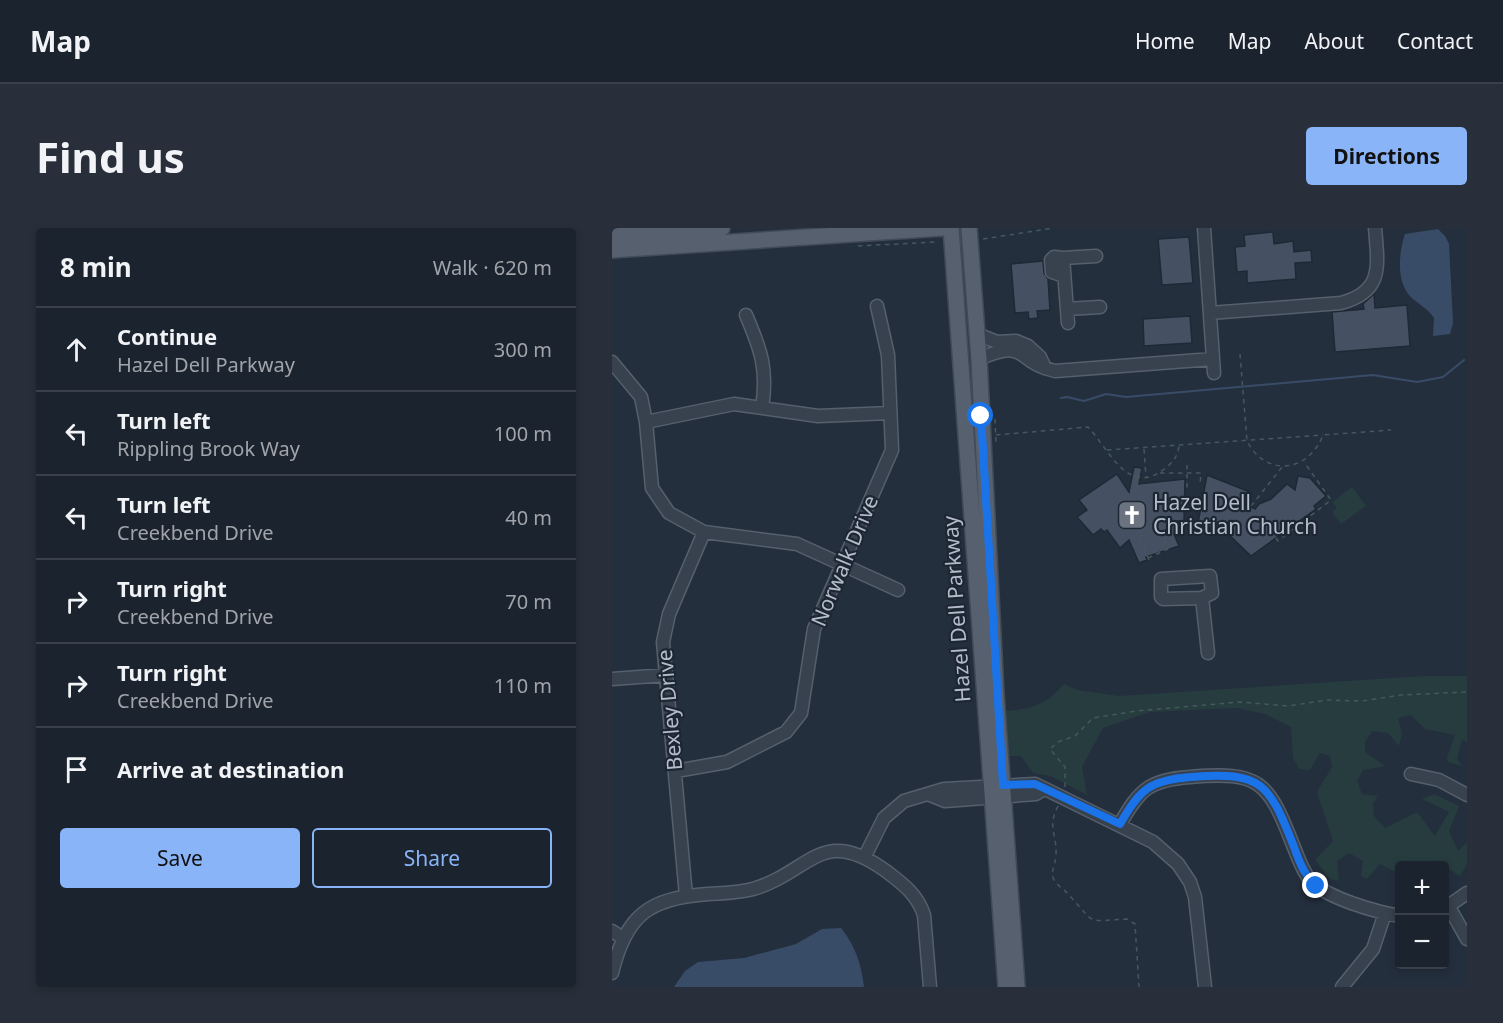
<!DOCTYPE html>
<html lang="en">
<head>
<meta charset="utf-8">
<style>
  body { margin:0; font-family:"Noto Sans",sans-serif; background:#282f3a; color:#f1f3f6 }
  .controls { position:absolute; right:18px; bottom:18px; display:grid; overflow:hidden; border-radius:6px; box-shadow:0 3px 9px #0003 }
  .controls button { width:54px; height:54px; display:grid; place-items:center; padding:0; border:0; border-bottom:2px solid #39404a; background:#1b232e; color:#f1f3f6; font:30px sans-serif }
  .stop { position:absolute; width:18px; height:18px; margin:-14px; border:4px solid #1a73e8; border-radius:50%; background:#fff }
  .stop.end { background:#1a73e8; border-color:#fff; box-shadow:0 2px 6px #0008 }
  .list { margin:0; padding:0; list-style:none }
  h2 { display:flex; justify-content:space-between; align-items:center; height:78px; margin:0; padding:0 24px; font-size:26px }
  h2 small { font-size:20px; font-weight:400; color:#a0a4aa }
  .list li { display:grid; grid-template-columns:39px 1fr auto; gap:18px; align-items:center; box-sizing:border-box; height:84px; padding:0 24px; border-top:2px solid #39404a }
  .list b { display:block; font-size:22px; white-space:nowrap }
  .list p { margin:0; font-size:20px; white-space:nowrap; color:#a0a4aa }
  .list em { font-size:20px; font-style:normal; color:#a0a4aa }
  .actions { display:flex; gap:12px; padding:18px 24px }
  .actions a { flex:1; padding:14px 0; border:2px solid #8ab4f8; border-radius:6px; text-align:center; font-size:21px; color:#8ab4f8 }
  .actions .main { background:#8ab4f8; color:#111 }
  .icon { flex:none; width:33px; height:33px; fill:none; stroke:currentColor; stroke-width:2; stroke-linecap:round; stroke-linejoin:round }
  .map { position:relative; flex:none; width:855px; height:759px; overflow:hidden; border-radius:6px }
  header { display:flex; align-items:center; gap:36px; box-sizing:border-box; height:84px; padding:0 30px; background:#1b232e; border-bottom:2px solid #39404a }
  header strong { font-size:28px }
  nav { display:flex; gap:33px; margin-inline-start:auto; font-size:21px }
  .intro { display:flex; align-items:center; justify-content:space-between; box-sizing:border-box; height:144px; padding:0 36px }
  h1 { margin:0; font-size:42px }
  .button { padding:15px 27px; border-radius:6px; background:#8ab4f8; color:#111; font-size:21px; font-weight:700 }
  main { display:flex; gap:36px; padding:0 36px }
  aside { flex:1; background:#1b232e; border-radius:6px; box-shadow:0 3px 9px #0003 }
  .map>svg:first-child { display:block }
</style>
</head>
<body>
<header>
<strong>Map</strong>
<nav><a>Home</a><a>Map</a><a>About</a><a>Contact</a></nav>
</header>
<div class="intro"><h1>Find us</h1><a class="button">Directions</a></div>
<main>
<aside>
<h2>8 min<small>Walk · 620 m</small></h2>
<ul class="list">
<li><svg class="icon" aria-label="ahead" viewBox="0 0 24 24"><path d="M12 20V5M6 11l6-6 6 6"/></svg><div><b>Continue</b><p>Hazel Dell Parkway</p></div><em>300 m</em></li>
<li><svg class="icon" aria-label="left" viewBox="0 0 24 24"><path d="M17 20v-9H6M10 6l-5 5 5 5"/></svg><div><b>Turn left</b><p>Rippling Brook Way</p></div><em>100 m</em></li>
<li><svg class="icon" aria-label="left" viewBox="0 0 24 24"><path d="M17 20v-9H6M10 6l-5 5 5 5"/></svg><div><b>Turn left</b><p>Creekbend Drive</p></div><em>40 m</em></li>
<li><svg class="icon" aria-label="right" viewBox="0 0 24 24"><path d="M7 20v-9h11M14 6l5 5-5 5"/></svg><div><b>Turn right</b><p>Creekbend Drive</p></div><em>70 m</em></li>
<li><svg class="icon" aria-label="right" viewBox="0 0 24 24"><path d="M7 20v-9h11M14 6l5 5-5 5"/></svg><div><b>Turn right</b><p>Creekbend Drive</p></div><em>110 m</em></li>
<li><svg class="icon" aria-label="arrive" viewBox="0 0 24 24"><path d="M6 21V4h12l-3 4 3 4H6"/></svg><div><b>Arrive at destination</b></div></li>
</ul>
<div class="actions"><a class="main">Save</a><a>Share</a></div>
</aside>
<div class="map">
<svg width="855" height="759" viewBox="0 0 855 759">
  <rect width="100%" height="100%" fill="#242f3e"/>
  <path fill="#263c3f" d="M740,259L754,278L729,296L720,284L725,280L720,274Z
    M812,448H855V514L850,512L845,530L850,538L836,534L835,529L843,507L813,501L799,487L786,490L790,505L787,518L776,505L760,503L753,514V524L773,538L751,542L745,553L750,566L766,568L761,575L762,588L773,600L805,584L823,608L837,584L810,571L822,566L847,578L837,603L846,623L855,615V636L848,648L823,633L812,637L788,638L787,646L768,636L755,651L749,648L751,633L737,625L725,633L727,653L718,651L703,632L721,613L705,564L720,539L718,528L708,525L698,542L687,541L681,530L679,499L653,486L624,480L538,484L491,500L470,539L475,567L439,548L421,545L409,528H398L393,483C420,481 434,477 452,456L465,462L507,468Z"/>
  <path fill="#394c67" d="M826,1L833,8L837,16L841,95L838,106L821,108L822,90C816,80 805,76 797,67C784,51 787,24 793,6Z
    M229,700C244,719 249,736 252,759H62L73,743L86,734L132,730L184,716L210,701Z"/>
  <g fill="none" stroke-linecap="round" stroke-linejoin="round">
    <path stroke="#394c67" stroke-width="2" d="M449,170L455,169L472,173L494,166L514,169L761,147L805,154L831,149L852,132"/>
  </g>
  <path fill="#455162" stroke="#1f2835" stroke-width="1.5" d="M661,4L662,16L681,13L682,24L699,22L700,34L683,35L684,51L635,55V43L625,44L623,19L633,18L632,7Z
    M577,9L581,55L550,57L546,11Z
    M431,33L432,45L436,51L438,82L425,83L426,90L417,91L416,84L403,85L399,36Z
    M762,66L763,80L795,77L798,118L723,124L720,84L752,81L751,76Z
    M578,88L580,115L532,118L531,91Z
    M522,239L530,240L527,256L573,251L572,293H561L566,304L562,306L567,318L534,329L535,332L527,335L517,312L508,320L495,302L492,304L489,301L481,307L465,289L475,282L467,272L505,246L517,264Z
    M595,247L638,264L632,274L643,281L647,276L659,271L675,256L683,262L686,248L698,250L714,268L702,278L704,281L639,328L617,307L586,295Z"/>
  <g fill="none" stroke-linecap="round" stroke-linejoin="round">
    <g stroke="#565f6c" stroke-width="15">
      <path id="minor" d="M592,0L602,145
        M451,30L442,29L439,32L440,44L452,48
        M455,81L488,79
        M598,85L729,75C772,64 766,37 763,0
        M134,87C149,122 156,141 150,180
        M456,95L451,30L484,28
        M365,106L385,114L404,113L416,118L428,129L433,140
        M367,131C418,109 403,135 443,143L601,131
        M0,134L29,169L34,194L40,260L57,285L92,304L185,316L286,362
        M34,194L122,176L206,188L278,185
        M590,370L551,371L549,369V351L598,348L600,365L590,370L596,425
        M0,451L54,447
        M64,543L115,534L174,504L189,485L202,401L280,222L276,127L265,78
        M799,546L827,552L855,567
        M318,567L333,573L424,566L432,561
        M508,596C528,561 537,552 578,549C648,543 656,553 681,617C686,629 690,643 699,653C715,670 764,684 788,688
        M253,628L272,590L292,573L332,561L423,556L541,614L566,636L578,654L583,669L593,759
        M74,668L51,414L57,386L92,304
        M837,679L855,711
        M832,681L855,665
        M0,703L11,710
        M0,745C14,687 37,670 96,666C110,665 127,665 141,661C199,644 209,596 274,643C291,656 305,666 312,687L318,759
        M730,759L761,721L773,685"/>
    </g>
    <g stroke="#414a57" stroke-width="18">
      <path id="major" d="M339,0L394,759
        M357,0L367,131L384,466L405,759
        M0,8L110,0
        M0,22L331,0"/>
    </g>
    <path stroke="#44595c" stroke-width="1.5" stroke-dasharray="4.5 4.5" stroke-linecap="butt" d="M371,11L442,0
      M246,18L324,14
      M628,126L635,213C654,250 697,244 711,207L779,202
      M383,191L384,216
      M384,207L476,199C495,218 515,269 551,242C561,235 567,227 567,215
      M532,221L534,249
      M495,222L711,207
      M575,237V261
      M548,245H589L588,256
      M523,248L526,256
      M639,278L671,238
      M664,310L666,313L719,272L692,234
      M536,330L556,321L550,305L558,294
      M537,332L527,309L539,304L537,300
      M453,559V539L438,521L446,514L463,508L481,490L524,483L628,474L676,478L715,472L750,473L789,467L855,464
      M446,578C435,600 445,606 444,626C444,636 439,640 441,650C445,658 452,661 458,668C485,698 474,693 515,691L523,696L527,759"/>
    <use href="#minor" stroke="#38414e" stroke-width="12"/>
    <use href="#major" stroke="#56606e" stroke-width="15"/>
  </g>
  <g fill="none" stroke-linecap="round" stroke-linejoin="round">
    <path stroke="#1a73e8" stroke-width="8" d="M369,188L391,557L423,556L508,596C528,561 538,552 579,549C650,543 657,555 682,619C687,633 692,647 704,658"/>
  </g>
  <defs>
    <g id="church-square" transform="scale(1.5)"><rect x="-9" y="-9" width="18" height="18" rx="4" fill="#6b7280" stroke="#1d2633"/><path d="M-1.2-6h2.4v3.5h3.3v2.4h-3.3V6h-2.4V-.1h-3.3v-2.4h3.3Z" fill="#fff"/></g>
  </defs>
  <g fill-rule="evenodd">
    <use href="#church-square" x="520" y="287"/>
  </g>
  <g text-anchor="middle" stroke-width="4.5" stroke-linejoin="round" paint-order="stroke">
    <g font-size="21" fill="#b4bcc9" stroke="#1d2633" text-anchor="start">
      <text x="541" y="282">Hazel Dell<tspan x="541" dy="24">Christian Church</tspan></text>
    </g>
    <g font-size="21" fill="#b4bcc9" stroke="#1d2633">
      <text transform="translate(233 333) rotate(-67)" y="7">Norwalk Drive</text>
      <text transform="translate(345 381) rotate(-94)" y="7">Hazel Dell Parkway</text>
      <text transform="translate(58 482) rotate(-95)" y="7">Bexley Drive</text>
    </g>
  </g>
</svg>
<div class="controls">
<button>+</button>
<button>−</button>
</div>
<div class="stop" style="left:369px;top:188px"></div>
<div class="stop end" style="left:704px;top:658px"></div>
</div>
</main>
</body>
</html>
